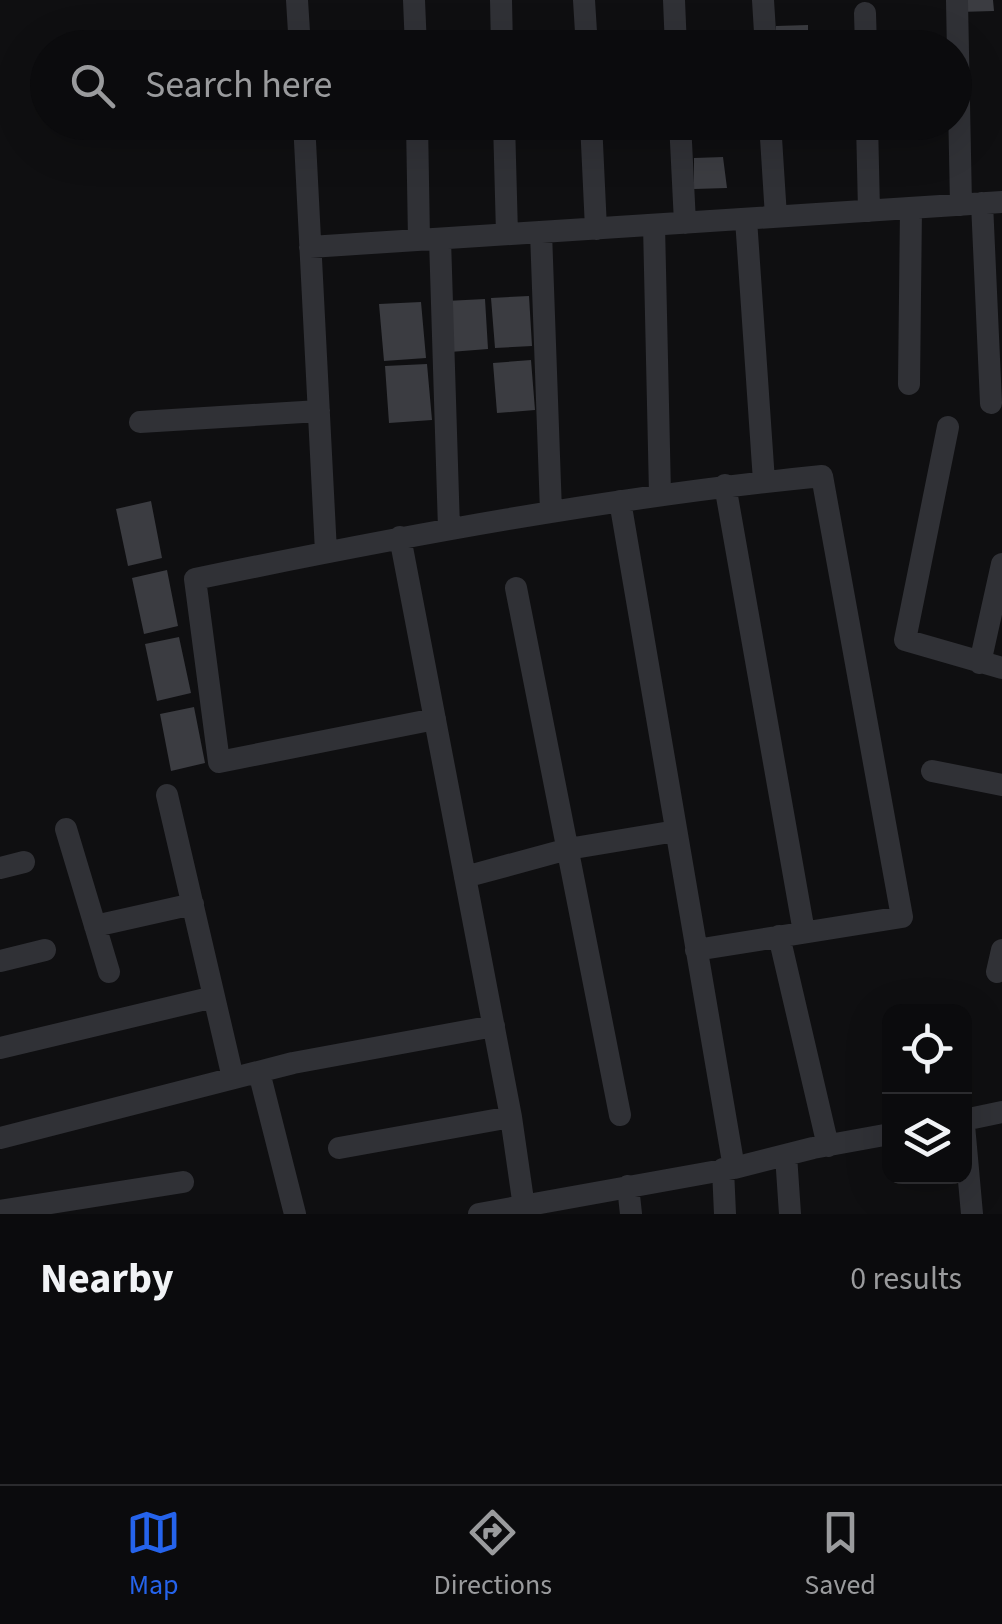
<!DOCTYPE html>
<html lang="en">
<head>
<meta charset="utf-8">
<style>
  body { margin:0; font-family:"Source Sans 3",sans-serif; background:#19191b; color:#f1f3f6 }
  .controls { position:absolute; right:30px; bottom:30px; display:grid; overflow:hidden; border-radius:20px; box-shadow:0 10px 40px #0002 }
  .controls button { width:90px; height:90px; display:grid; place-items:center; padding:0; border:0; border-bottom:2px solid #2b2b2e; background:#0b0b0d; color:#f1f3f6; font:50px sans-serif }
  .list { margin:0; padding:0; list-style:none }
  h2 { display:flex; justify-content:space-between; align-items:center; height:130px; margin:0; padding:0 40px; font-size:42px }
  h2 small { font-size:32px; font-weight:400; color:#9a9b9d }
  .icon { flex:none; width:55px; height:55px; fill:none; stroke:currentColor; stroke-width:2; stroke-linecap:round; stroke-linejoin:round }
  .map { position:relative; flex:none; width:1002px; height:1214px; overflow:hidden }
  .search { position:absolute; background:#0b0b0d; box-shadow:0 10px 40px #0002; left:30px; right:30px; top:30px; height:110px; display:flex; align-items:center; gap:25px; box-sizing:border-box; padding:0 35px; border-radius:55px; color:#9a9b9d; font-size:38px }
  .sheet { height:270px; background:#0b0b0d }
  nav { display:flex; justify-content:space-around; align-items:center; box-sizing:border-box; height:140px; border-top:2px solid #2b2b2e; background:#0b0b0d; font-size:28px; color:#9a9b9d }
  nav a { display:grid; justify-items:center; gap:5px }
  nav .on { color:#2563eb }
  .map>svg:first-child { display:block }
</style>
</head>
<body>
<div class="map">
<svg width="1002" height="1214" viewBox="0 0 1002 1214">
  <rect width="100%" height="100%" fill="#0f0f11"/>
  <path fill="#3b3c41" d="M959,0H993L994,11L959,12Z
    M808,25V48H776V26Z
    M723,157L727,188L694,189V158Z
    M529,296L532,346L495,348L491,298Z
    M485,299L488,349L450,352L446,301Z
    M421,302L426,358L384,361L379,304Z
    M531,360L535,410L497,413L493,363Z
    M427,364L432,420L389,423L385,366Z
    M151,501L162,558L128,566L116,509Z
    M167,570L178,626L144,634L132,578Z
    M179,637L191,693L157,701L145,644Z
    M194,707L205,763L171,771L160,714Z"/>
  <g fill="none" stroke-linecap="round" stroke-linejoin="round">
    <path stroke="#303136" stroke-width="22" d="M297,0L300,48
      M414,0L416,48
      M501,0L502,48
      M584,0L587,48
      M674,0L676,48
      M763,0L766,48
      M957,1L961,205
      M865,13L866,48
      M304,122L326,552
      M417,122L419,240
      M504,122L507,234
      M591,122L596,229
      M680,122L685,223
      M770,122L776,217
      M867,122L869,211
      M982,203L991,403
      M746,219L764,481
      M654,225L660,494
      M541,232L551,512
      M440,239L449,529
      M310,247L1002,202
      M909,384L911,208
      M140,422L319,411
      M948,427L905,640L1002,668
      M725,485L804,932
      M620,501L734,1168
      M400,537L511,1117L525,1214
      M516,588L620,1115
      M980,663L1002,564
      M435,719L219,762L195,579C403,536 611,497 822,476L902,917L696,950
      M932,771L1002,785
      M167,795L233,1078
      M66,829L109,972
      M0,868L24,862
      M465,877L568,849L676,831
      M95,926L193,904
      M779,936L828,1146
      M0,961L45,950
      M997,972L1002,950
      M0,1048L214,997
      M259,1072L295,1214
      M964,1120L1002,1112
      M964,1125L972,1214
      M0,1138L293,1063L494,1026
      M339,1148L511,1117
      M786,1155L790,1214
      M723,1169L725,1214
      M628,1186L631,1214
      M0,1211L183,1182
      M479,1214L734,1168L813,1148L890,1134"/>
  </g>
</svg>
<div class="controls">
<button><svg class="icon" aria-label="locate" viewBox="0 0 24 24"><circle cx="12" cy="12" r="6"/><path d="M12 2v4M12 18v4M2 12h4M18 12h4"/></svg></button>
<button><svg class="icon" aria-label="layers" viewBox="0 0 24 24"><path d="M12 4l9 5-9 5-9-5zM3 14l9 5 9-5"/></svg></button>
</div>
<div class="search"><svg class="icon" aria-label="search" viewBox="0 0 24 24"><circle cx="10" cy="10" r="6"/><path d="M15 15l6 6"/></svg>Search here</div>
</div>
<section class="sheet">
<h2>Nearby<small>0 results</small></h2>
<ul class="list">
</ul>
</section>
<nav>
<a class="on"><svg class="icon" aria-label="map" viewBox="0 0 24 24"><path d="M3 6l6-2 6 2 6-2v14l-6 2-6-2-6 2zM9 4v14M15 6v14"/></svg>Map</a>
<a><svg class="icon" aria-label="directions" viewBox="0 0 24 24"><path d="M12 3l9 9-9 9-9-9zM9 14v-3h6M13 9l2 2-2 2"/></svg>Directions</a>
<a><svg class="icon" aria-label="saved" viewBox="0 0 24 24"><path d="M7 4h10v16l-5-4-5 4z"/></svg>Saved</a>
</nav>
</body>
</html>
